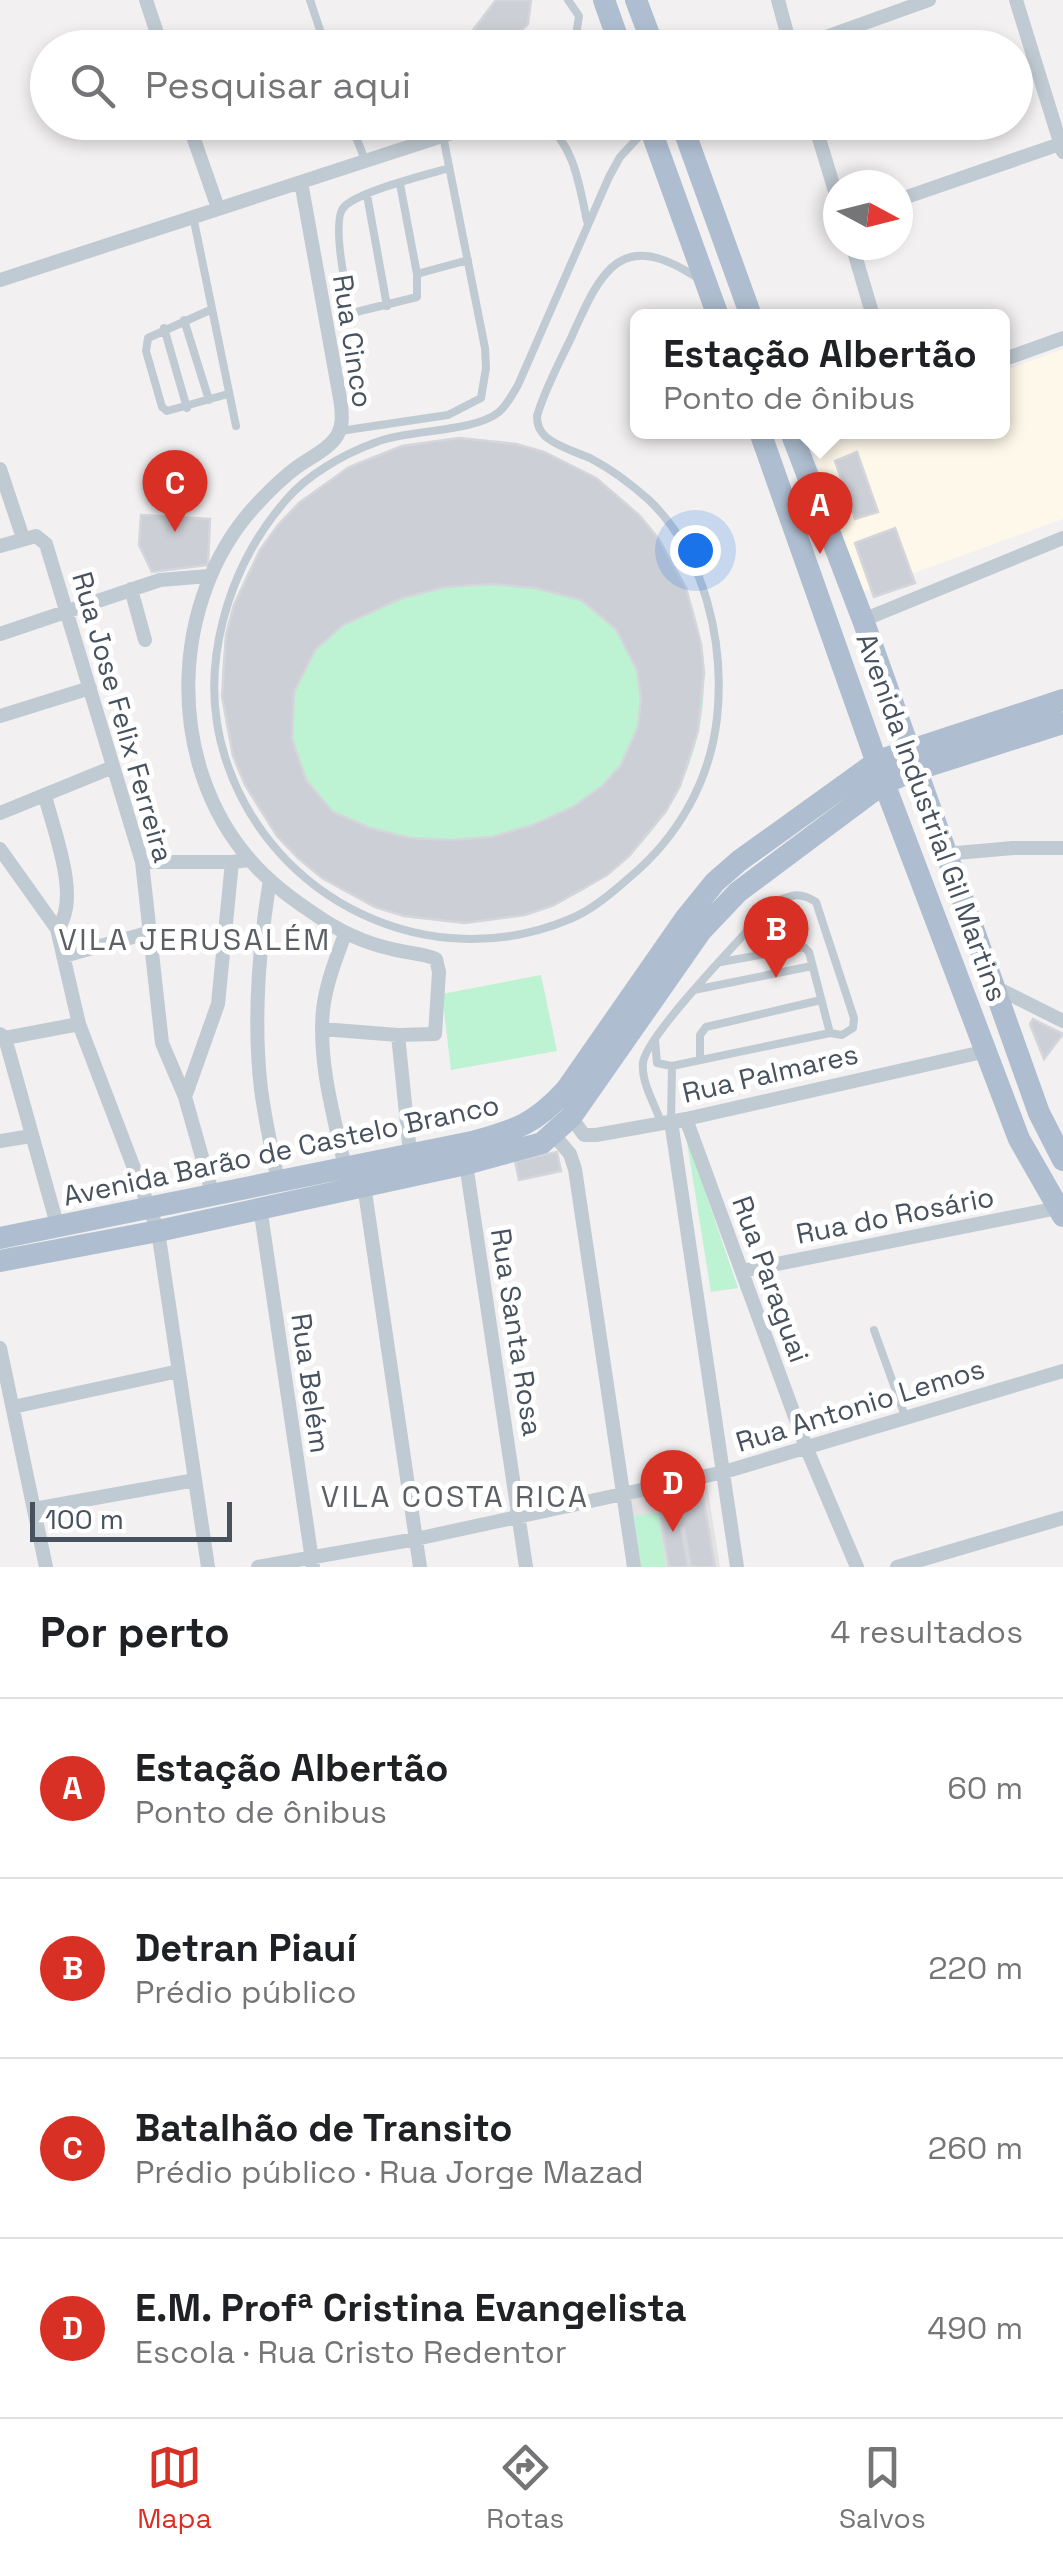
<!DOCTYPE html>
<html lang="pt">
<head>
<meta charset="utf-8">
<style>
  body { margin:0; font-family:"Space Grotesk",sans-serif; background:#f2f2f2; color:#202124 }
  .compass { position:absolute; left:823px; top:170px; width:90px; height:90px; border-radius:50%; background:#fff; box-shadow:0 5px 15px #0003; rotate:97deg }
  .scale { position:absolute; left:30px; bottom:25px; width:202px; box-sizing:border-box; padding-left:10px; border:5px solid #47525e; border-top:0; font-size:28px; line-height:35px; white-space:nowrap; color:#47525e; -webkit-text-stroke:8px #fff; paint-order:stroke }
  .you { position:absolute; left:695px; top:550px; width:35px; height:35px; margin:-25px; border:8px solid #fff; border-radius:50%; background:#1a73e8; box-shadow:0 0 0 15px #1a73e833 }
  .badge { display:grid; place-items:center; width:65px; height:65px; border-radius:50%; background:#d93025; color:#fff; font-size:32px; font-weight:700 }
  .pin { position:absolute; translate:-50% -82px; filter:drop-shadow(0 2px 5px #0008) }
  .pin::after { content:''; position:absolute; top:52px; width:35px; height:30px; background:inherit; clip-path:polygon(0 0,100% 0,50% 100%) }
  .popup { position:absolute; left:630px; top:309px; width:380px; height:130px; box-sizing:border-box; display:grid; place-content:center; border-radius:15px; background:#fff; filter:drop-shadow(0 2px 8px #0005); font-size:32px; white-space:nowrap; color:#757577 }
  .popup b { font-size:38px; color:#202124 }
  .popup::after { content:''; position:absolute; left:50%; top:100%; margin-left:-20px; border:20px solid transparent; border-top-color:#fff }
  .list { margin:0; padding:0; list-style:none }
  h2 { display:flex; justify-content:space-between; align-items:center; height:130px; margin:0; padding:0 40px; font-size:42px }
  h2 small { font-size:32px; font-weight:400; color:#757577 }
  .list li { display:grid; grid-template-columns:65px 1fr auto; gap:30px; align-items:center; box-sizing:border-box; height:180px; padding:0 40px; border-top:2px solid #e0e0e0 }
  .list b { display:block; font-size:38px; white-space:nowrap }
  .list p { margin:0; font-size:32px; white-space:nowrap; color:#757577 }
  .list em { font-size:32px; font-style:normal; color:#757577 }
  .icon { flex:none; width:55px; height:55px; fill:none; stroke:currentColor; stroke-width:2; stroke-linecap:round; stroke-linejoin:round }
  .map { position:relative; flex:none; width:1063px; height:1567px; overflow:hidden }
  .search { position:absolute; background:#fff; box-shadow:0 5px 15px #0003; left:30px; right:30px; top:30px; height:110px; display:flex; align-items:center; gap:25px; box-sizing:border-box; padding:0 35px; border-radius:55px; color:#757577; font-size:38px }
  .sheet { height:850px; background:#fff }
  nav { display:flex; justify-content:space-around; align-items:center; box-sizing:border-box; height:140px; border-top:2px solid #e0e0e0; background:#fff; font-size:28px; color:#757577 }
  nav a { display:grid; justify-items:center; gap:5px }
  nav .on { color:#d93025 }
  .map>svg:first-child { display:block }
</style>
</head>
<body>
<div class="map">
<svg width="1063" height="1567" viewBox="0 0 1063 1567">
  <rect width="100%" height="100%" fill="#f2f0f0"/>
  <path fill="#fdf8e9" d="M1063,349V519L862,592L809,442L838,432H1002L1003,371Z"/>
  <path fill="#e3e1e2" d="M707,1485L720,1567H637L627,1497Z"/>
  <path fill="#bdf2d3" d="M222 681a241 241 0 1 1 482 0a241 241 0 1 1-482 0Z
    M541,975L557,1051L451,1070L442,994Z
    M686,1136L738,1288L711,1292Z
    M658,1513L666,1567H641L634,1516Z"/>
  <path fill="#cccfd5" stroke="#d4d6dc" stroke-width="2.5" fill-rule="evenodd" d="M496,0H531L528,24L504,48H475L466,39Z
    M459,438L516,444L544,452L596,478L639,515L658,538L686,588L701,644L704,673L698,731L680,786L666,811L629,856L607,875L554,905L525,915L465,923L404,916L375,907L322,878L298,858L277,836L245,785L233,756L222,696L226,635L234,605L260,550L278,525L299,503L349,467L402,446ZM491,584L536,588L581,600L616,629L637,670L641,699L638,727L621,765L602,786L573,807L533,825L492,837L450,840L410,838L370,828L333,812L306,780L292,739L294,692L315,650L343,625L402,598L445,587Z
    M857,452L878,512L855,519L835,461Z
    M141,515L210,519L208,565L152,572L139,545Z
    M895,528L915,583L874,597L855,543Z
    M1033,1019L1063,1034L1044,1059L1030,1024Z
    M557,1152L561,1171L519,1180L515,1161Z
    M702,1491L715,1567H691L684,1527L681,1528L688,1567H669L657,1500L675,1497L678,1511L685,1510L682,1495Z"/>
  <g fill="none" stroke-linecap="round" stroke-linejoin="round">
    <path stroke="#c0cad2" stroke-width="8" d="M310,0L326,48
      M568,0L579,16L574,48
      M350,122L365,160
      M544,122C575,146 579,185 587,221
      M646,129L620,157L609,177L518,385C512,395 507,405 499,412C473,433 407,429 374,443C344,454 307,475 286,500C227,568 197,669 225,757C270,901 430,978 570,919C592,910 613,892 630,877C678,837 710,781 717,718C725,643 705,554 649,500C631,484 611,469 590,458C576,452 558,447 546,437C539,430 537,425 537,416C545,389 559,363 571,338C601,271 620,226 699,279
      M400,184L417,274V297L356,312L350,309C346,290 331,220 344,207C359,191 427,175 449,168
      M367,195L387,306
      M193,216L236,426
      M417,274L468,260
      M210,310L148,338L146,351L162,407L167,411L228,394
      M184,320L209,400
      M164,328L187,408
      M340,431L448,415L481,398L486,368L485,348L443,136
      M721,962L804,947L809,952L830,1033
      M694,990L812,966
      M655,1040L657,1063L672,1066
      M700,1060V1035L706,1027L821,1000
      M661,1122C655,1105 641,1082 643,1063C645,1036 751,928 774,902C791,895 800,891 816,902L854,1018L853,1028L842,1035L830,1033L672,1066L671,1121
      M874,1330L905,1416"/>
    <path stroke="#c0cad2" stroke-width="14" d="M146,0L162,48
      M778,0L791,48
      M1016,0L1063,152
      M795,48L929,0
      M188,122L218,208
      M814,122L838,201
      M301,182L341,404C342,415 343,425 338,434C331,448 309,458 297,467C282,478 270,490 257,504C169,598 164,763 251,861C269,882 293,900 316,915C339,931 364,943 392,949C406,953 423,953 436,959L439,972L435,1034L398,1035L322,1029
      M898,200L1060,144
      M852,245L873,316
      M0,280L485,122
      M1002,360L1063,338
      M0,469L23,538
      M0,546L36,536L46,544L142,862L162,1043L185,1097L213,1196
      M131,589L145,640
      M863,620L1063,538
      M0,634L160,580L209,576
      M0,716L90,688
      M45,796C53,829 82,900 57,929
      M0,813L113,767
      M0,849L57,929L79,1024L158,1231L208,1567
      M945,854L1013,848H1063
      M142,862H232
      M270,880C259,947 253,1021 261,1089C265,1120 272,1151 278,1181
      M345,934C336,959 326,983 323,1010C318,1062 334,1117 345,1167
      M64,956L151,932
      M995,987L1063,1021
      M0,1034L5,1038L58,1228
      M398,1035L410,1153
      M5,1038L79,1024
      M185,1097L218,1004L232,862L249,860
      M571,1117L584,1135H596L686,1119L987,1051
      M686,1119L806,1447L857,1567
      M671,1121L737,1567
      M554,1135L570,1154L575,1169L634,1567
      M0,1141L31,1136
      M466,1164L526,1567
      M364,1185L420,1567
      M260,1207L313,1567
      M742,1271L1058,1208
      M0,1348L46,1567
      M13,1407L179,1371
      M34,1509L195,1480
      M258,1567L416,1539L724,1472L1063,1371
      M897,1567L1063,1518"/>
    <path stroke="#aebed0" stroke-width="22" d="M604,0L621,48
      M636,0L654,48
      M648,122L718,316
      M681,122L751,316
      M760,432L884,783L1019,1139L1063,1216
      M791,432L863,620L1039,1113L1063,1160
      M0,1238L472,1142C516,1130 535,1124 566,1090L685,919L715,882L739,861L878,761L1063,700
      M0,1261L158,1231L466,1164L542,1143L571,1117L701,931L738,892L884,783L915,770L1063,723"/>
  </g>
  <g text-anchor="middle" stroke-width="10" stroke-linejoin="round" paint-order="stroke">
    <g font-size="28" fill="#47525e" stroke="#fff">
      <text transform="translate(353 341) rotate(81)" y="10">Rua Cinco</text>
      <text transform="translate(123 717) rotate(74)" y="10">Rua Jose Felix Ferreira</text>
      <text transform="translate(932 817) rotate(70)" y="10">Avenida Industrial Gil Martins</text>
      <text transform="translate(770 1073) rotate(-13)" y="10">Rua Palmares</text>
      <text transform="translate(281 1150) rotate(-12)" y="10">Avenida Barão de Castelo Branco</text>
      <text transform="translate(895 1215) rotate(-11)" y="10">Rua do Rosário</text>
      <text transform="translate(771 1279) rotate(70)" y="10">Rua Paraguai</text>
      <text transform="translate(517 1332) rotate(81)" y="10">Rua Santa Rosa</text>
      <text transform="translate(311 1383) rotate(82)" y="10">Rua Belém</text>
      <text transform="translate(860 1405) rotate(-17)" y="10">Rua Antonio Lemos</text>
    </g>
    <g font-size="30" letter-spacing="2.5" fill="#5c6065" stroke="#fff">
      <text x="195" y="950">VILA JERUSALÉM</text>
      <text x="455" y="1507">VILA COSTA RICA</text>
    </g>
  </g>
</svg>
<svg class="compass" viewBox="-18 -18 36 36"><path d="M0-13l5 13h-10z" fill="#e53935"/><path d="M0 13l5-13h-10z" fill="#757577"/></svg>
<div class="scale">100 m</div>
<div class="you"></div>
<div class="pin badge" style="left:820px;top:554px">A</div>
<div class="popup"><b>Estação Albertão</b>Ponto de ônibus</div>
<div class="pin badge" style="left:776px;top:978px">B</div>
<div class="pin badge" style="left:175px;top:532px">C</div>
<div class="pin badge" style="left:673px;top:1532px">D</div>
<div class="search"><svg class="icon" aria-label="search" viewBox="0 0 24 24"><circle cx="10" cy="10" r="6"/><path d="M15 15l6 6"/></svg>Pesquisar aqui</div>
</div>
<section class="sheet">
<h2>Por perto<small>4 resultados</small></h2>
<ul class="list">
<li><span class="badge">A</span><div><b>Estação Albertão</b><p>Ponto de ônibus</p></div><em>60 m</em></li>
<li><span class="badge">B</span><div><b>Detran Piauí</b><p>Prédio público</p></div><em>220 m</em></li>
<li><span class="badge">C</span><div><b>Batalhão de Transito</b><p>Prédio público · Rua Jorge Mazad</p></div><em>260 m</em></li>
<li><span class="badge">D</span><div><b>E.M. Profª Cristina Evangelista</b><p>Escola · Rua Cristo Redentor</p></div><em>490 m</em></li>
</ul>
</section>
<nav>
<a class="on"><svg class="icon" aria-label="map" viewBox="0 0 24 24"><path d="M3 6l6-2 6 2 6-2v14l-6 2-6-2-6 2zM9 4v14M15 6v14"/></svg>Mapa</a>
<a><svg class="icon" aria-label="directions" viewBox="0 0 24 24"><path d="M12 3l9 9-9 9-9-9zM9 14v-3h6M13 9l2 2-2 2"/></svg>Rotas</a>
<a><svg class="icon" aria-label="saved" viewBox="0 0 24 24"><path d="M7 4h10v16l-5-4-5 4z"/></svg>Salvos</a>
</nav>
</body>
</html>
